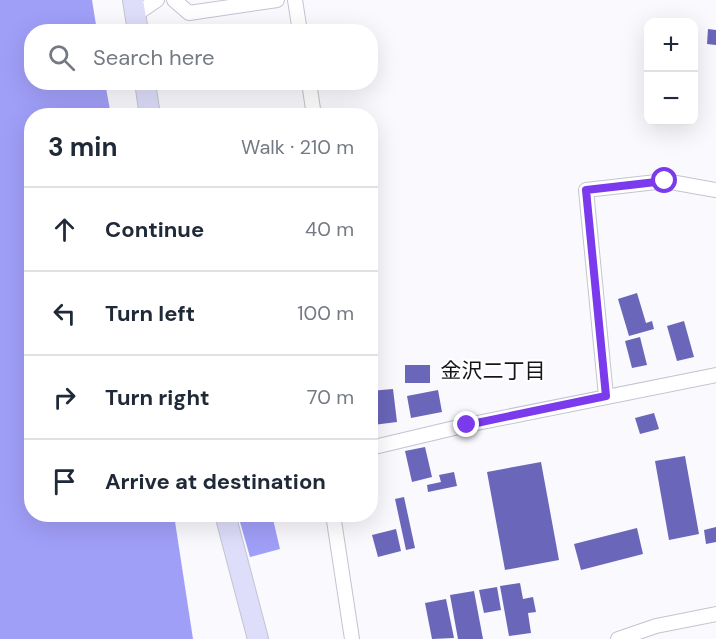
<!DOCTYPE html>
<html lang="en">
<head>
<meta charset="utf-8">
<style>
  body { margin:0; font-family:"DM Sans","Noto Sans JP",sans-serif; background:#f2f2f3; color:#1f2937 }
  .controls { position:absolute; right:18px; top:18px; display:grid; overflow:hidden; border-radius:12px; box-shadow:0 6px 24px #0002 }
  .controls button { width:54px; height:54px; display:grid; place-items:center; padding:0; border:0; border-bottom:2px solid #e0e1e3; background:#fff; color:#1f2937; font:30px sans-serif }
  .stop { position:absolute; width:18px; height:18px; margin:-14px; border:4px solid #7c3aed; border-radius:50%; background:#fff }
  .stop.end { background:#7c3aed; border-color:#fff; box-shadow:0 2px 6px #0008 }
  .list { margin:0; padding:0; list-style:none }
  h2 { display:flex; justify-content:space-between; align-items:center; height:78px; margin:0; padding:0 24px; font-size:26px }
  h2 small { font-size:20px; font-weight:400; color:#747a83 }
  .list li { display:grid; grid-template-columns:39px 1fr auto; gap:18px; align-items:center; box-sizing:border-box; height:84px; padding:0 24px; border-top:2px solid #e0e1e3 }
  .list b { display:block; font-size:22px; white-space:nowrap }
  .list em { font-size:20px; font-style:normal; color:#747a83 }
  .icon { flex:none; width:33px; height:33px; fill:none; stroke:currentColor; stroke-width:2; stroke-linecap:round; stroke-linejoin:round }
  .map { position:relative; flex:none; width:716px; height:639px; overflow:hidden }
  .search { position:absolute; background:#fff; box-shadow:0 6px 24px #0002; left:24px; top:24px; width:354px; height:66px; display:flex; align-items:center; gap:15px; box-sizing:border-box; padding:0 21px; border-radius:24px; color:#747a83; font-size:22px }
  .panel { position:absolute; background:#fff; box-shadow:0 6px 24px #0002; left:24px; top:108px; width:354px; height:414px; border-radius:24px }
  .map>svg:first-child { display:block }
</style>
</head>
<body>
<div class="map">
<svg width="716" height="639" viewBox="0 0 716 639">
  <rect width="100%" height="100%" fill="#f9f9fe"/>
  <path fill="#a09ff8" d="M0,0H92L97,31L32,32V82L105,83L111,115L32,116V514L174,515L193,639H0Z
    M238,515H272L280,549L250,557Z"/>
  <path fill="#6a66ba" d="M708,29L716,30V45L707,44Z
    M637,293L646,323L652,321L654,329L629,336L618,299Z
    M684,321L694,357L677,361L667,326Z
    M640,337L647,365L632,368L625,341Z
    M405,365H430V383H405Z
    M393,389L397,422L373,425L370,391Z
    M438,390L442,412L411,418L407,396Z
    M654,413L659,429L640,434L635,418Z
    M425,447L432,477L412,482L405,451Z
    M685,456L699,534L669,540L655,461Z
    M541,462L559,560L505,570L487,472Z
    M454,472L457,486L428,492L427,485L441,482L439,475Z
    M404,497L415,548L406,550L395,499Z
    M716,527V542L706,544L704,530Z
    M637,528L643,554L581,570L574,544Z
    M396,529L401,551L378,557L372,535Z
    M520,583L523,599L533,597L536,612L528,613L531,633L509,636L500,586Z
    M497,587L501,610L484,613L479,590Z
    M474,591L483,639H458L450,595Z
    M446,599L454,638L432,639L425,603Z"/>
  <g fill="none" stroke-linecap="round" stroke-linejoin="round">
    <g stroke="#c4c4d0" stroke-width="16">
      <path id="minor" d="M174,0L189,13L277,0
        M295,0L300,32
        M135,15L157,0
        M309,82L314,116
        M606,396L586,190L665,181L716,190
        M370,448L467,425L716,375
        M333,514L352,639
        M618,639L656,626L716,614"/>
    </g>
    <g stroke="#c4c4d0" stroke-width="22">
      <path id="secondary" d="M133,0L138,32
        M145,82L150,116
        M225,514L258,639"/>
    </g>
    <use href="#minor" stroke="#fff" stroke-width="14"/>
    <use href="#secondary" stroke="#deddfa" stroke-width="20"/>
  </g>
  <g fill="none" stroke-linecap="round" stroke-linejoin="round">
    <path stroke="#7c3aed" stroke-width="8" d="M467,425L606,396L586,190L665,181"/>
  </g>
  <g text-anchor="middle" stroke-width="4.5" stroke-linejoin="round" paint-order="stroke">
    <g font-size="21" fill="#15161a" stroke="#fff">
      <text x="493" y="378">金沢二丁目</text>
    </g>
  </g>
</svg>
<div class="controls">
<button>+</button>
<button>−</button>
</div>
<div class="stop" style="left:665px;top:181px"></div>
<div class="stop end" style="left:467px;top:425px"></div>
<div class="search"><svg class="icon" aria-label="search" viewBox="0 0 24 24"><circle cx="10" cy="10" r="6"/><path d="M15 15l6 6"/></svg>Search here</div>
<section class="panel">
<h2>3 min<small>Walk · 210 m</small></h2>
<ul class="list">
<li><svg class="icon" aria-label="ahead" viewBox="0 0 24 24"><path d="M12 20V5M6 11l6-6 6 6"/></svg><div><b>Continue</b></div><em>40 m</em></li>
<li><svg class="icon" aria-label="left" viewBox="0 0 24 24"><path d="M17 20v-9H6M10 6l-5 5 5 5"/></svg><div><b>Turn left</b></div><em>100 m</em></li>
<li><svg class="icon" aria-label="right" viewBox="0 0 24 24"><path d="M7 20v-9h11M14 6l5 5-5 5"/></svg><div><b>Turn right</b></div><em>70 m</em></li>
<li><svg class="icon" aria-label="arrive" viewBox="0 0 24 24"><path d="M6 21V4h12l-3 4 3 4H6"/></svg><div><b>Arrive at destination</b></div></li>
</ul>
</section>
</div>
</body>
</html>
